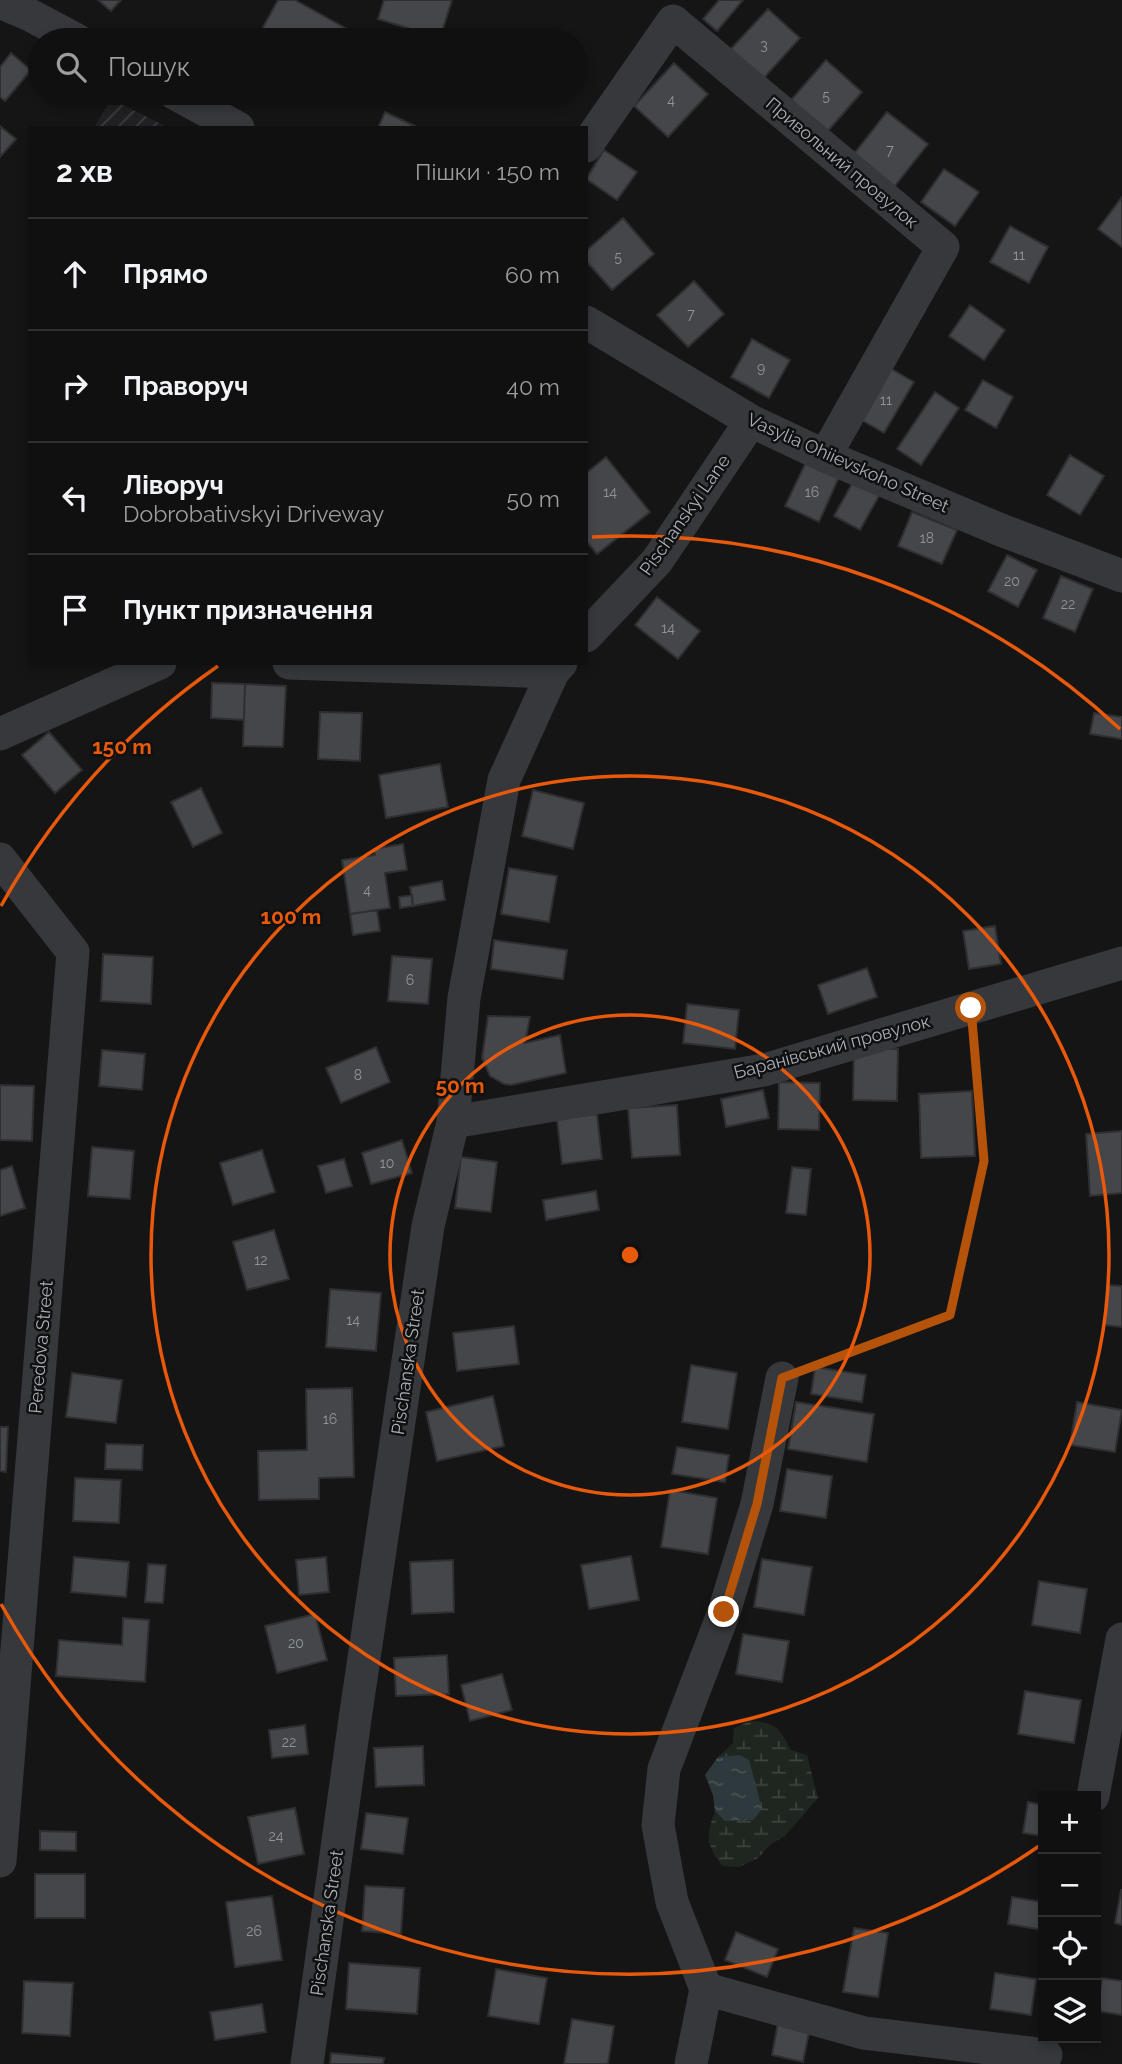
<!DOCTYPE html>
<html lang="uk">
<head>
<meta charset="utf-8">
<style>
  body { margin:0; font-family:Raleway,sans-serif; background:#1e1e1e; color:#f1f3f6 }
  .controls { position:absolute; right:21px; bottom:21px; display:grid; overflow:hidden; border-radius:0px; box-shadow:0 4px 10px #0003 }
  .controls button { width:63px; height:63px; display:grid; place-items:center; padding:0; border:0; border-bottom:2px solid #303030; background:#101010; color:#f1f3f6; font:35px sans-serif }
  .stop { position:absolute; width:21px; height:21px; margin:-16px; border:5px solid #b45309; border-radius:50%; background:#fff }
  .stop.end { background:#b45309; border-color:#fff; box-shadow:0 2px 7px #0008 }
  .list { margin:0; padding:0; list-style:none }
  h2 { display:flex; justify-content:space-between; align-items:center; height:91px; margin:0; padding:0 28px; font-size:30px }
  h2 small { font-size:23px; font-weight:400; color:#9c9d9f }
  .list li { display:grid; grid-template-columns:46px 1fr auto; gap:21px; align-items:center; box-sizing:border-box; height:112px; padding:0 28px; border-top:2px solid #303030 }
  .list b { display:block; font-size:26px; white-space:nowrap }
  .list p { margin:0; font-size:23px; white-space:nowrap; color:#9c9d9f }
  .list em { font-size:23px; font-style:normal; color:#9c9d9f }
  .icon { flex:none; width:38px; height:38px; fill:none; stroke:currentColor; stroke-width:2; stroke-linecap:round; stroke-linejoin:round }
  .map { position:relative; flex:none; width:1122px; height:2064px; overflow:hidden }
  .search { position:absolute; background:#101010; box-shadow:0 4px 10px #0003; left:28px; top:28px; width:560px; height:77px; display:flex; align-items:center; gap:18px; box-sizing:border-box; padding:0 24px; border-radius:38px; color:#9c9d9f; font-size:26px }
  .panel { position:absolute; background:#101010; box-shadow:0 4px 10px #0003; left:28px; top:126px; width:560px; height:539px; border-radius:0px }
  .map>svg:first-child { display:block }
</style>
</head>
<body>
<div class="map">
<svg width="1122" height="2064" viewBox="0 0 1122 2064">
  <defs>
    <pattern id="industrial-furrows" width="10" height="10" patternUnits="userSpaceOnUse" patternTransform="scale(1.75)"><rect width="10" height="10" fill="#212123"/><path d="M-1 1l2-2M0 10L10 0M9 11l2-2" fill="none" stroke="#3e3f41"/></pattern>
    <pattern id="wetland-marsh" width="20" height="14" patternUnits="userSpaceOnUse" patternTransform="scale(1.75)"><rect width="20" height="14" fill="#1f261f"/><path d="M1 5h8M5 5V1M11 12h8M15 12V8" fill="none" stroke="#3d433d"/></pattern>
    <pattern id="water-ripples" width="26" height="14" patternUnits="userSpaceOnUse" patternTransform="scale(1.75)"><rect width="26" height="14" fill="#2d393c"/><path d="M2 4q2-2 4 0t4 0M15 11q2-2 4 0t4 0" fill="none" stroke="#485356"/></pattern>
  </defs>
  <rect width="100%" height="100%" fill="#151516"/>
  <path fill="url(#industrial-furrows)" d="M111,99L169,128H170H94Z"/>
  <path fill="url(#wetland-marsh)" d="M750,1721C776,1722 779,1728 791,1750L807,1755L818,1798L785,1836L771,1844L758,1858L739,1867L722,1866C706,1844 706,1836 715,1811L725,1821L745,1819L740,1755L718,1757L733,1743L734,1728Z"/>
  <path fill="url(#water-ripples)" d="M740,1755L749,1760L762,1809L753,1820L725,1821L715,1811L713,1795L705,1775L718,1757Z"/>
  <path fill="#444649" stroke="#2f2f32" stroke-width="2" d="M98,0H121L111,11Z
    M278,0H295L365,39L256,40Z
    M384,0H452L440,38L378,19Z
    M719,0H743L717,31L703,19Z
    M768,9L800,38L761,81L728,52Z
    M11,53L31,70L5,101L0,97V67Z
    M826,60L862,92L827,132L791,100Z
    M674,63L708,94L668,137L634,106Z
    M385,112L419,128H378Z
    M887,112L928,144L894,187L853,155Z
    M0,126L16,139L0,157Z
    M604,150L637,172L617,200L586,179Z
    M944,169L979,192L955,226L921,202Z
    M1122,197V247L1098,229Z
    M623,218L654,254L612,290L586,261V251Z
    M1010,226L1048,247L1029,283L990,262Z
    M694,281L724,314L688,347L657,315Z
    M970,305L1005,330L984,360L949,336Z
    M752,339L790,360L769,398L731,377Z
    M888,367L914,382L884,433L858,418Z
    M983,380L1013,397L996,428L965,410Z
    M935,392L959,408L921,465L897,449Z
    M1070,455L1104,476L1080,515L1047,495Z
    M606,457L650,512L597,554L586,541V473Z
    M806,462L839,477L819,522L785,506Z
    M854,480L880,494L860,530L834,516Z
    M912,512L957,530L942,564L898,546Z
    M1007,555L1037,570L1018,607L988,591Z
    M1061,576L1093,589L1075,632L1043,618Z
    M657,597L700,631L678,659L635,625Z
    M212,683L245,684L244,720L211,718Z
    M245,684L286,686L283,747L243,746Z
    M320,712L362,713L360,761L318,759Z
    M1094,713L1122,717V739L1090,734Z
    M49,732L82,770L55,793L22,755Z
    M440,764L448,807L386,818L379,775Z
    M201,788L222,833L193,847L171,802Z
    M533,790L584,803L573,849L522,836Z
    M403,844L407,870L385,873L390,908L350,914L342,860L375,855L374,849Z
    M509,868L557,876L549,922L501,914Z
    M442,881L445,900L413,906L410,887Z
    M412,895L413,906L400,908L399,897Z
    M377,910L380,931L353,935L350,914Z
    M995,926L1001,964L969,969L963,931Z
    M494,940L567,950L563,979L491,969Z
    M103,954L153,957L151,1004L101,1001Z
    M392,956L432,959L428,1004L388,1001Z
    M867,968L877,997L828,1014L818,985Z
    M687,1004L739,1010L735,1049L683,1043Z
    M488,1016L530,1017L525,1043L560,1035L566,1073L511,1085L504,1084L490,1076L482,1058Z
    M376,1047L390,1082L341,1103L326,1068Z
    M854,1048L898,1049L897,1101L853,1100Z
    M102,1050L145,1054L142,1090L99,1086Z
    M779,1082L820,1083L819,1130L778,1129Z
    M0,1085L34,1086L32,1141L0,1140Z
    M763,1090L769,1118L726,1127L721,1099Z
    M972,1091L975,1156L921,1158L919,1094Z
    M677,1105L680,1155L632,1158L628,1108Z
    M597,1114L602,1159L562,1164L557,1119Z
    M1122,1131V1193L1090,1196L1086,1134Z
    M402,1140L412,1173L371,1184L362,1153Z
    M92,1147L134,1151L130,1199L88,1196Z
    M262,1150L275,1192L233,1205L220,1163Z
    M461,1157L497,1162L491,1212L455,1208Z
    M344,1159L352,1186L326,1193L318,1166Z
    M12,1166L25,1208L0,1216V1170Z
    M792,1167L811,1169L806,1215L786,1213Z
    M596,1191L599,1210L546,1220L543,1200Z
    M274,1230L289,1279L247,1290L233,1242Z
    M1107,1285L1122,1286V1327L1104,1325Z
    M330,1289L381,1293L376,1351L326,1347Z
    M514,1326L519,1364L457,1371L453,1333Z
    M691,1365L737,1373L728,1429L682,1422Z
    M815,1367L866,1375L862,1402L811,1394Z
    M72,1373L122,1380L116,1423L66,1417Z
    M352,1388L354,1477L319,1478V1499L259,1500L258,1451L307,1450L306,1389Z
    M493,1396L504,1446L437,1461L426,1412Z
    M796,1402L874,1414L867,1462L788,1449Z
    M1077,1402L1122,1410L1115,1452L1070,1445Z
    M0,1427H8L6,1472L0,1471Z
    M106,1444L143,1445L142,1470L105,1469Z
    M677,1447L729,1455L725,1482L672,1474Z
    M787,1469L832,1476L826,1518L780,1511Z
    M75,1478L121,1480L119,1523L73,1521Z
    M670,1490L717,1498L708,1554L661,1547Z
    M631,1556L639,1600L589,1609L581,1565Z
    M74,1557L129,1562L126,1597L71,1592Z
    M326,1557L329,1592L299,1595L296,1560Z
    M762,1559L812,1567L804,1615L754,1607Z
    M453,1560L454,1612L412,1614L410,1562Z
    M148,1564L166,1565L163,1603L145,1602Z
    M1039,1581L1087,1589L1080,1633L1032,1625Z
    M315,1614L327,1660L277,1673L265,1626Z
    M123,1618L149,1620L145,1682L56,1676L59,1640L122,1645Z
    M743,1634L789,1641L782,1682L736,1674Z
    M447,1655L449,1694L396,1696L394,1658Z
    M502,1674L512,1710L470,1721L461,1685Z
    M1025,1691L1081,1700L1074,1743L1018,1734Z
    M305,1725L308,1754L272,1758L269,1730Z
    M423,1746L424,1785L376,1787L374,1748Z
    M1028,1802L1043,1805V1836L1023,1833Z
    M295,1808L304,1854L258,1864L248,1817Z
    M366,1813L408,1818L403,1854L361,1849Z
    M40,1831L76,1832V1851L40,1850Z
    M35,1874H85V1918H35Z
    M365,1886L404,1888L401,1934L362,1931Z
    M1121,1890H1122V1925L1115,1923Z
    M272,1896L282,1960L235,1967L226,1902Z
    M1012,1897L1043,1902V1930L1008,1924Z
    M854,1928L888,1933L878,1997L843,1992Z
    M736,1932L778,1949L767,1977L725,1960Z
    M349,1963L420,1968L417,2014L346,2009Z
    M496,1969L547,1978L539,2024L488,2016Z
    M995,1973L1036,1979L1031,2015L990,2009Z
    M1102,1978L1122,1981V2015L1097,2011Z
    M24,1981L73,1983L70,2036L22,2033Z
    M262,2004L266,2032L215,2040L210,2012Z
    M572,2019L614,2026L608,2064H564Z
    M778,2022L810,2028L803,2062L772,2055Z
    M331,2053L384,2058L383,2064H330Z"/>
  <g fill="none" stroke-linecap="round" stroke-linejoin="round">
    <path stroke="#3c3f42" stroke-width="4.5" stroke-dasharray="3.5 5" stroke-linecap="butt" d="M812,1366L950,1315L984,1161L974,1041"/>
    <path stroke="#36383b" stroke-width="33" d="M0,2L28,14L77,40
      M174,93L238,128
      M586,146L673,21L943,247L825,456
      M586,322L751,421L825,456L1001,530L1122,576
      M586,636L657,561L751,421
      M289,663L553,672L561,663
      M0,734L160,663
      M0,859L73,952L0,1861
      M453,1122L764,1070L1122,963
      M1093,1796L1122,1639
      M706,1989L864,2033L1046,2055
      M307,2064L355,1719L428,1226L453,1122L464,998L504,780L553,672
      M691,2064L706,1989L672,1902L658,1825L664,1769L724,1612L757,1504L782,1378"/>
  </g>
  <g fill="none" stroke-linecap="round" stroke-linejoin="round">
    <path stroke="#b45309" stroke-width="9" d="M724,1612L757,1504L782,1378L950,1315L984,1161L971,1008"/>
  </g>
  <g fill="none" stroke="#e8590c" stroke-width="3.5">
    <circle cx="630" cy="1255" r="240"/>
    <circle cx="630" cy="1255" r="479"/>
    <path d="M1042 1844A719 719 0 0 1 1 1604M1 906A719 719 0 0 1 218 666M592 537A719 719 0 0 1 1120 729"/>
  </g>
  <g text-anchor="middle" stroke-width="5" stroke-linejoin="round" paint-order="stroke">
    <g font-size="14" fill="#8e959c">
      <text x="764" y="50">3</text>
      <text x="826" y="101">5</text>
      <text x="671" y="105">4</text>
      <text x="890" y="155">7</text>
      <text x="1019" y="260">11</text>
      <text x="618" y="262">5</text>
      <text x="691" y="319">7</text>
      <text x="761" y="373">9</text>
      <text x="886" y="405">11</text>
      <text x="610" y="497">14</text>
      <text x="812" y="497">16</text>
      <text x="927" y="543">18</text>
      <text x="1012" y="586">20</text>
      <text x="1068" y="609">22</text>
      <text x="668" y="633">14</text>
      <text x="367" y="895">4</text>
      <text x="410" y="985">6</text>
      <text x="358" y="1080">8</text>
      <text x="387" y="1168">10</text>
      <text x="261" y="1265">12</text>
      <text x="353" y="1325">14</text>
      <text x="330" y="1424">16</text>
      <text x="296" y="1648">20</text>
      <text x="289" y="1747">22</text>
      <text x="276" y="1841">24</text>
      <text x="254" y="1936">26</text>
    </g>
    <g font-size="18" fill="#a6afb7" stroke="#101011">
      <text transform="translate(842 163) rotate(40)" y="6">Привольний провулок</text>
      <text transform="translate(848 463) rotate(24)" y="6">Vasylia Ohiievskoho Street</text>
      <text transform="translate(685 515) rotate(-55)" y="6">Pischanskyi Lane</text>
      <text transform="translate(832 1047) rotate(-15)" y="6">Баранівський провулок</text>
      <text transform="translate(41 1347) rotate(-85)" y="6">Peredova Street</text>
      <text transform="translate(408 1362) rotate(-82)" y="6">Pischanska Street</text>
      <text transform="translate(327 1923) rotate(-82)" y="6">Pischanska Street</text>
    </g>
  </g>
  <circle cx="630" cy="1255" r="10" fill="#e8590c" stroke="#101011" stroke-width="3.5"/>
  <g font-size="21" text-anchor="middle" font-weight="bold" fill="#e8590c" stroke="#101011" stroke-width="5" stroke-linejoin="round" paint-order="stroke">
    <text x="122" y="754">150 m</text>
    <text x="291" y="924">100 m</text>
    <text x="460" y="1093">50 m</text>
  </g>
</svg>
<div class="controls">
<button>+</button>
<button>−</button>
<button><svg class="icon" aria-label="locate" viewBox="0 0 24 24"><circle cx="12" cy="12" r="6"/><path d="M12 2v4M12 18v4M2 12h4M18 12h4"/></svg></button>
<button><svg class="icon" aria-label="layers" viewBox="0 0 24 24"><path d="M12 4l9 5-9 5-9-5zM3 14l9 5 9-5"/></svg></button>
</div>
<div class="stop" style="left:971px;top:1008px"></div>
<div class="stop end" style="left:724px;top:1612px"></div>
<div class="search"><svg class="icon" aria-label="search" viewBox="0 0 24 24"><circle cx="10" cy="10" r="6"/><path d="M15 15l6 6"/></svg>Пошук</div>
<section class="panel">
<h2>2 хв<small>Пішки · 150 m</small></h2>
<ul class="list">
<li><svg class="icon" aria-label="ahead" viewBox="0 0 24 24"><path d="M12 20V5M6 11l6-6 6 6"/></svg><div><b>Прямо</b></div><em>60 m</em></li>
<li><svg class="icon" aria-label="right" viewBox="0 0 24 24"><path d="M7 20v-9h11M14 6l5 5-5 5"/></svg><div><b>Праворуч</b></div><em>40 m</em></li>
<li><svg class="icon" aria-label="left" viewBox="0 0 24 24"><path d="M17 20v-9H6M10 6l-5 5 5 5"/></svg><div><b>Ліворуч</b><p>Dobrobativskyi Driveway</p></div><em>50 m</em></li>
<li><svg class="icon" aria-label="arrive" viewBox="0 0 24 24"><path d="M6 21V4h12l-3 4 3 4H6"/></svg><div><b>Пункт призначення</b></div></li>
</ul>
</section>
</div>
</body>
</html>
